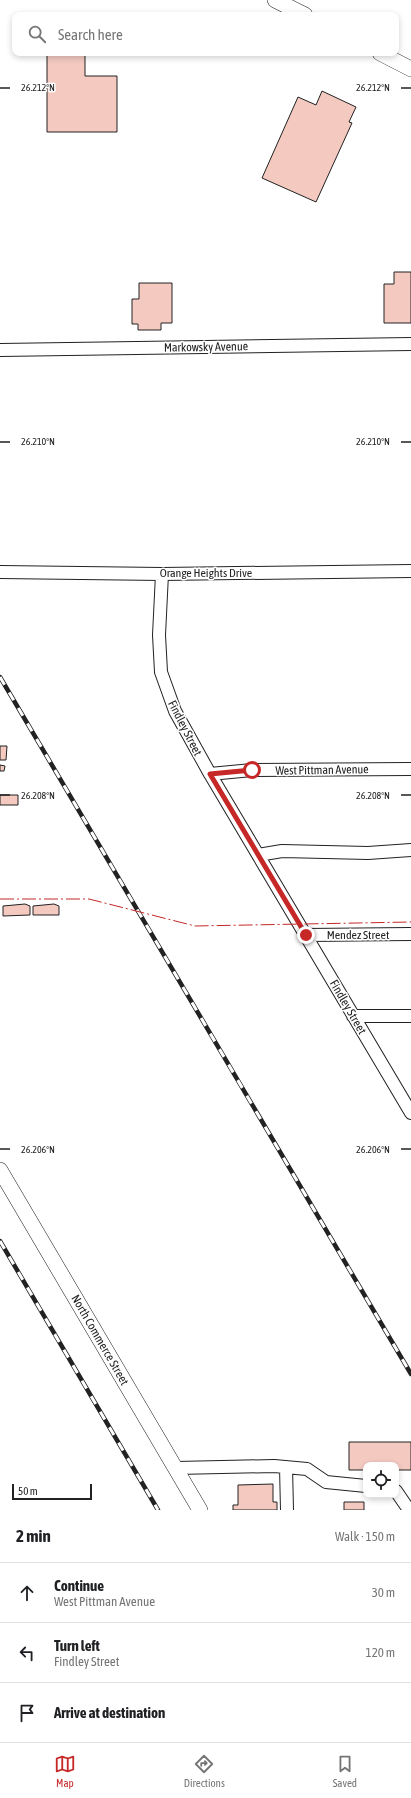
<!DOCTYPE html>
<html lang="en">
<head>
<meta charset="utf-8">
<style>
  body { margin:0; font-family:"Asap Condensed",sans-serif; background:#f2f2f2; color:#202124 }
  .controls { position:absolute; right:12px; bottom:12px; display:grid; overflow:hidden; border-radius:8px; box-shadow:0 2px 6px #0003 }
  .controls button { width:36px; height:36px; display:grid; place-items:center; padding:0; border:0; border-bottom:1px solid #e0e0e0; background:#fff; color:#202124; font:20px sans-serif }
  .scale { position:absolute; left:12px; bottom:10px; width:80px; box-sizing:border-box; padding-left:4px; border:2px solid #222; border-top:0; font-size:11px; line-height:14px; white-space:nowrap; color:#222; -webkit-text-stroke:3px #fff; paint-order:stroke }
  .stop { position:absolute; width:12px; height:12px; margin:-9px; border:3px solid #c62828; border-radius:50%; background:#fff }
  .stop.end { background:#c62828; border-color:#fff; box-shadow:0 1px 4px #0008 }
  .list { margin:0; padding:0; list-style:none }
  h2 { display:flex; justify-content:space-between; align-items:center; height:52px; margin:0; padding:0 16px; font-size:17px }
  h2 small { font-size:13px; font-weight:400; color:#757577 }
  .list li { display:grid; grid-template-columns:26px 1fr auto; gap:12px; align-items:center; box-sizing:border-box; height:60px; padding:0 16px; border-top:1px solid #e0e0e0 }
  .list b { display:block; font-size:15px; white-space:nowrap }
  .list p { margin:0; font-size:13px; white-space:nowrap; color:#757577 }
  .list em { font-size:13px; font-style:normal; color:#757577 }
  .icon { flex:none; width:22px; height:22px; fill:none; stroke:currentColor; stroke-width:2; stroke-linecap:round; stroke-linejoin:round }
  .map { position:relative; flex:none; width:411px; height:1510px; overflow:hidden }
  .search { position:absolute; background:#fff; box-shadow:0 2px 6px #0003; left:12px; right:12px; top:12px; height:44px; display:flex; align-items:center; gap:10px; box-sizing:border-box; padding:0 14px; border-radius:8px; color:#757577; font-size:15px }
  .sheet { height:232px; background:#fff }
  nav { display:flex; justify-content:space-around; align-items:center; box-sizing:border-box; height:56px; border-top:1px solid #e0e0e0; background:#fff; font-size:11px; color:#757577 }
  nav a { display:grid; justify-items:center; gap:2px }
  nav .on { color:#c62828 }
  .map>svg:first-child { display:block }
</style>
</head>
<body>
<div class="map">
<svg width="411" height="1510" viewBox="0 0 411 1510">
  <rect width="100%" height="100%" fill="#fff"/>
  <path fill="#f3c9c0" stroke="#222" d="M47,53H85V76H117V132H47Z
    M322,91L356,107L349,122L352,123L316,202L262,178L298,97L316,105Z
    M394,272H411V323H384V284H394Z
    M139,283H172V323H161V330H138V324H132V299H139Z
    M0,746H7L6,760H0Z
    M0,765L5,766L4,771H0Z
    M0,795H18V805H0Z
    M25,904L30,906V915L3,916V906Z
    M54,904L59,906V915H33V906Z
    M349,1442H411V1470H396V1465H366V1470H349Z
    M273,1484V1502H277V1510H233V1505H238V1485Z
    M344,1502H364V1510H344Z"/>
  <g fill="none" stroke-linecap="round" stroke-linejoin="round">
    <g stroke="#222" stroke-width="14">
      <path id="minor" d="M0,350L411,344
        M0,572L162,574L411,571
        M162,574L159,635L161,672L175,711L210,774L411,1113
        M210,774L252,770L411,769
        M258,855L282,851L368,853L411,850
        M306,935L411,934
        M353,1016H411
        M286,1467L287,1510
        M176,1468L274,1466L307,1469L326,1482L366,1486
        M396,1491L409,1510"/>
    </g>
    <g stroke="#222" stroke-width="16">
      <path id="major" d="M275,0L305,15
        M380,53L411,69
        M0,1170L200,1510"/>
    </g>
    <use href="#minor" stroke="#fff" stroke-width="12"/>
    <use href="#major" stroke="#fff" stroke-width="15"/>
    <g stroke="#222" stroke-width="4.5">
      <path id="rail" d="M0,677L411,1374
        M0,1241L158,1510"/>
    </g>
    <use href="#rail" stroke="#fff" stroke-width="3" stroke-dasharray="9" stroke-linecap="butt"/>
    <path stroke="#c62828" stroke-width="1" stroke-dasharray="14 3 2 3" stroke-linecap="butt" d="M0,899H89L195,926L411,922"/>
  </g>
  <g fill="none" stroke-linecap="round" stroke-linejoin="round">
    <path stroke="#c62828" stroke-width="5" d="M252,770L210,774L306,935"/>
  </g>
  <path fill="none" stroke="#222" stroke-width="1.5" d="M0,88H10M401,88H411M0,442H10M401,442H411M0,795H10M401,795H411M0,1149H10M401,1149H411"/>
  <g text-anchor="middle" stroke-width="3" stroke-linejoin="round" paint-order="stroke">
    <g font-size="12" fill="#222" stroke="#fff">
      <text transform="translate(206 347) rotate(-1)" y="4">Markowsky Avenue</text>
      <text x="206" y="577">Orange Heights Drive</text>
      <text transform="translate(185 728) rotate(63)" y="4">Findley Street</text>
      <text transform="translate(322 770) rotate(-1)" y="4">West Pittman Avenue</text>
      <text x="358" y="939">Mendez Street</text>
      <text transform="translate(348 1007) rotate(60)" y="4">Findley Street</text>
      <text transform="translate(100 1340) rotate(60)" y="4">North Commerce Street</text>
    </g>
  </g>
  <g font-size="10" text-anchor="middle" fill="#222" stroke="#fff" stroke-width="3" stroke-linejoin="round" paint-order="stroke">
    <text x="38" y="91">26.212°N</text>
    <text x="373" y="91">26.212°N</text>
    <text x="38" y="445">26.210°N</text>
    <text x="373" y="445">26.210°N</text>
    <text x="38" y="799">26.208°N</text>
    <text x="373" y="799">26.208°N</text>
    <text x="38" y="1153">26.206°N</text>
    <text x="373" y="1153">26.206°N</text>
  </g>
</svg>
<div class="controls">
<button><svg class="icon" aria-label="locate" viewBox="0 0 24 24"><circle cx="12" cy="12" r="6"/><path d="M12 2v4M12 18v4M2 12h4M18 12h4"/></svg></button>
</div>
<div class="scale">50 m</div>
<div class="stop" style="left:252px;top:770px"></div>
<div class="stop end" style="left:306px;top:935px"></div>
<div class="search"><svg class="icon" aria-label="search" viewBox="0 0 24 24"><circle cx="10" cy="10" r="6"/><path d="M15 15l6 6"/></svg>Search here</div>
</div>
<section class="sheet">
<h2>2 min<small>Walk · 150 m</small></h2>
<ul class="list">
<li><svg class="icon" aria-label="ahead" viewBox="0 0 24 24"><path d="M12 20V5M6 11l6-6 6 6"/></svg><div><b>Continue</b><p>West Pittman Avenue</p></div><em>30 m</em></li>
<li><svg class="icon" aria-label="left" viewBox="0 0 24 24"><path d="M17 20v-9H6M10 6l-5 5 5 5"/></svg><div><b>Turn left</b><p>Findley Street</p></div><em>120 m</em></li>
<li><svg class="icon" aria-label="arrive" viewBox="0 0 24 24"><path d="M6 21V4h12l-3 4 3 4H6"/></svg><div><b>Arrive at destination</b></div></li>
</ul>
</section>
<nav>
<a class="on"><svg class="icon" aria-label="map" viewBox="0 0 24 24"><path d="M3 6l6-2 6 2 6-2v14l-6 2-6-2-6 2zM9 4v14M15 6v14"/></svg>Map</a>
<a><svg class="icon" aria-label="directions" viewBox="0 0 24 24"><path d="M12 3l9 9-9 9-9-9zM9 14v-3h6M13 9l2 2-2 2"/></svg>Directions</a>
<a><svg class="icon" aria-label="saved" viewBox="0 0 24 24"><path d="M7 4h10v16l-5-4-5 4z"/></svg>Saved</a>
</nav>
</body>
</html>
